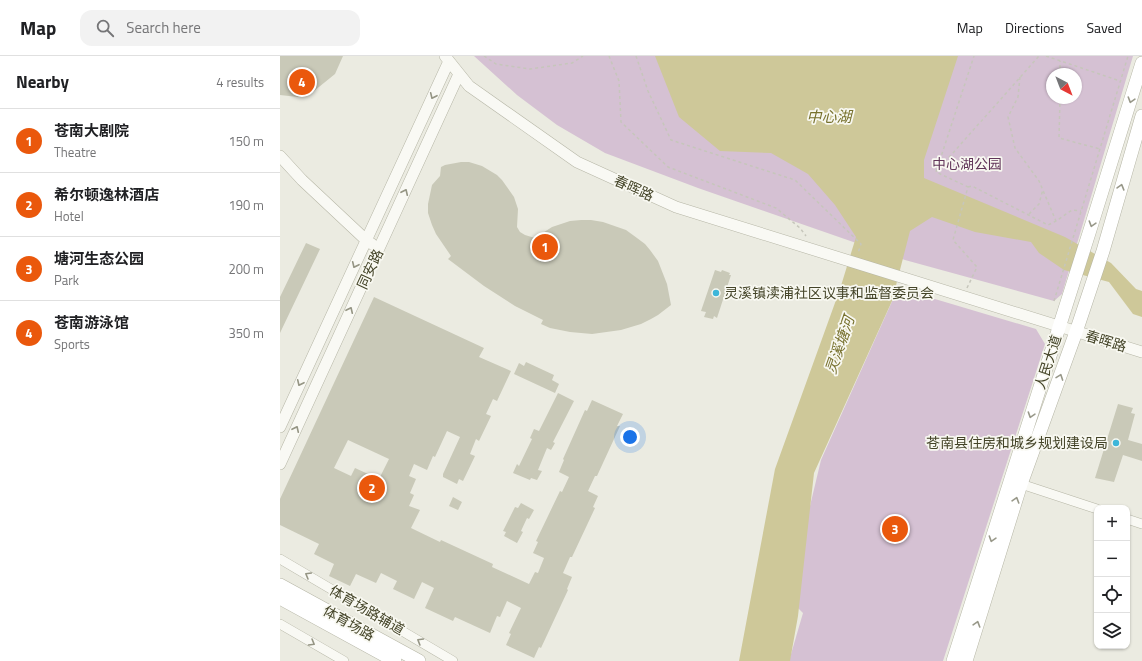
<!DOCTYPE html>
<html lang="en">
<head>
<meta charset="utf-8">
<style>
  body { margin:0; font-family:"Titillium Web","Noto Sans SC",sans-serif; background:#f2f2f2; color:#202124 }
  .controls { position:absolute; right:12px; bottom:12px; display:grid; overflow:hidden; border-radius:8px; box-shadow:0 1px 3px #0004 }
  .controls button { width:36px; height:36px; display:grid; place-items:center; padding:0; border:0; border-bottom:1px solid #e0e0e0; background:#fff; color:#202124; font:20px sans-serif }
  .compass { position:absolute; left:766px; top:12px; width:36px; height:36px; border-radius:50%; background:#fff; box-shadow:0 1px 3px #0004; rotate:138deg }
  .you { position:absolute; left:350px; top:381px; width:14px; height:14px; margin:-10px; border:3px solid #fff; border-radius:50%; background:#1a73e8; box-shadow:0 0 0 6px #1a73e833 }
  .badge { display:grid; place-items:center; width:26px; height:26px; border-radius:50%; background:#ea580c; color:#fff; font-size:13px; font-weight:700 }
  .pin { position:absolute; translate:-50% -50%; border:2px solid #fff; box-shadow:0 1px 4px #0006 }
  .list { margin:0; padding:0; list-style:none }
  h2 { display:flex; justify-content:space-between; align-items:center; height:52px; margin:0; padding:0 16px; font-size:17px }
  h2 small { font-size:13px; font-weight:400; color:#757577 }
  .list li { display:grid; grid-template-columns:26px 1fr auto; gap:12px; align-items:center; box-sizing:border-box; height:64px; padding:0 16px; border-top:1px solid #e0e0e0 }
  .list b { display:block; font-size:15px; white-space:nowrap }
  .list p { margin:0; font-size:13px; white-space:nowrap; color:#757577 }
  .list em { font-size:13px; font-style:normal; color:#757577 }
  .icon { flex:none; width:22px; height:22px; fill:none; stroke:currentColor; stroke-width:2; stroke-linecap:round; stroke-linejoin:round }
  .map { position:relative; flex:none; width:862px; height:605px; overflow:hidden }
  header { display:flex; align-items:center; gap:24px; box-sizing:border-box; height:56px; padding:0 20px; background:#fff; border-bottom:1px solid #e0e0e0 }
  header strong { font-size:19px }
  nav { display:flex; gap:22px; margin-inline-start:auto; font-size:14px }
  .search { width:280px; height:36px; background:#f2f2f2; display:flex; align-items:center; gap:10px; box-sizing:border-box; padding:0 14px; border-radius:12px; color:#757577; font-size:15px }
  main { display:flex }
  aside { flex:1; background:#fff }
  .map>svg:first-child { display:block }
</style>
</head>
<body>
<header>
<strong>Map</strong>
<div class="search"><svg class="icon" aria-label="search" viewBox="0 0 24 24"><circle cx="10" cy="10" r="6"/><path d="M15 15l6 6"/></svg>Search here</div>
<nav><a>Map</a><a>Directions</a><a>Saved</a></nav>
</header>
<main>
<aside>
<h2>Nearby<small>4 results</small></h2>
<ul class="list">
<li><span class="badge">1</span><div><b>苍南大剧院</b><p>Theatre</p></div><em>150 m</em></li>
<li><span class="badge">2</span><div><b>希尔顿逸林酒店</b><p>Hotel</p></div><em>190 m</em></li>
<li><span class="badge">3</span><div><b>塘河生态公园</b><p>Park</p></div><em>200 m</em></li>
<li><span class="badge">4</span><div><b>苍南游泳馆</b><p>Sports</p></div><em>350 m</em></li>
</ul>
</aside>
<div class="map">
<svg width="862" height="605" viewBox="0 0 862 605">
  <rect width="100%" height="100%" fill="#ebebe1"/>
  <path fill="#d5c1d3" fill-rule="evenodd" d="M194,0H853L782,238L774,245L625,204L418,132L325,97L277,69L237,39ZM772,18H796V42H772Z
    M618,232L756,273L765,288L663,605H509L523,557L508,542L541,404Z"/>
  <path fill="#cec899" d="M375,0H678L644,104V122L785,181L831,207L856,233L862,235V261L853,258L829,226L784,214L759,197L751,186L695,176L652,161L630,175L612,245L534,417L518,560L510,605H459L495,413L560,233L576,181L555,149L528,118L491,97L440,95L399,61Z"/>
  <path fill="#c9c9b8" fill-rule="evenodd" d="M0,0H63L55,18L34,35L18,41L0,39Z
    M181,106H189L202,110L217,119L222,124L234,141L238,153L237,171L240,176L245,179L255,182L272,171L290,165L301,164H311L323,166L346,174L357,182L365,188L370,194L378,205L387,228L391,249L378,259L371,263L361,268L341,274L312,278L290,276L270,272L261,268L263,264L235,250L204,230L168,203L171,200L156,178L152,169L148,157V148L152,129L160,120L161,111L165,109Z
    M26,187L40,193L0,277V241Z
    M435,214L441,216L442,214L450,217L449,219H451L437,262L434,260L433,263L424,261L426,256L421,255Z
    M94,241L204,292L199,301L231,315L217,345L213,343L206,358L211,360L199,385L196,383L190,398L195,400L183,425L179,423L177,428L163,421V418L180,381L167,375L155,401L153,400L147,414L134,408L129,420L136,423L130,437L134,439L129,450L140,454L131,472L160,486L161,484L213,508L212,511L249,528L255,516L258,517L264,502L253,497L258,486L256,485L280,435L282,436L289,421L279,416L284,404L283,403L305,354L307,355L312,344L343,358L337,370H340L317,420H315L308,435L318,440L313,451L315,452L292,501H290L283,517L292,521L287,533L288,534L261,592L259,591L254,602L226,589L231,578L229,577L241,552L227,545L220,561L217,560L210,577L175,561L173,565L145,552L154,532L142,526L134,543L113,533L117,525L101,517L96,527L76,518L70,530L49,520L54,508L34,498L39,488L0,469V443ZM68,384L109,403L99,423L75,412L71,420L54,412Z
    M246,306L274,319L272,324L279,328L275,337L234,318L239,307L244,310Z
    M278,337L294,345L273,386L275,387L271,394L267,392L258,414L262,415L257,424L251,422L250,424L233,417L237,408L239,410L252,383L250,382L254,373L259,375Z
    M838,348L853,352L851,357L855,358L848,384L862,388V405L843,399L834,426L815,422Z
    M173,441L182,446L178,454L169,450Z
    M241,447L254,454L249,463L247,462L241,475L243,476L237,487L224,480L226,476L223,475L235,451L238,452Z"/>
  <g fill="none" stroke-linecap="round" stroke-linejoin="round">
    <g stroke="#b6b6a6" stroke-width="10">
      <path id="minor" d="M741,428L817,453
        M847,463L862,468
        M0,503L173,605
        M0,568L64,605"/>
    </g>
    <g stroke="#b6b6a6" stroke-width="12">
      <path id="tertiary" d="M165,0L189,30L297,106L396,151L862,296
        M0,100L22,124L86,184L92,188
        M0,371L169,5
        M0,408L179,18"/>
    </g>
    <g stroke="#b6b6a6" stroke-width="14">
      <path id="secondary" d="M0,529L139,605
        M0,542L115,605
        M673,605L810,174L862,7
        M686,605L741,428L796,276L823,195L862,60"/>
    </g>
    <path stroke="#c6c6bb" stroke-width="1.5" stroke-dasharray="3 3" stroke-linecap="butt" d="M204,0L216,8L250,13L292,7L303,0
      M329,0L339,25L341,66L388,111L496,152L520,172L526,180
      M356,0L368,35L391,84L515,124L581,188L578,197
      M766,0L840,25
      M780,18V5
      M740,21L738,41L728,61L735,92L759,125L776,165L792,154L801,155
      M780,42L779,82L820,93
      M657,115L759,0
      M688,131L692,130L768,169L776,165
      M749,158L759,148L763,133
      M687,232L697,211L673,184L688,131L656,116L694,0
      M774,245L848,0"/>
    <use href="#minor" stroke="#f9f9f4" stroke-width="9"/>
    <use href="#tertiary" stroke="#f9f9f4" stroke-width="11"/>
    <use href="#secondary" stroke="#fff" stroke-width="13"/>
  </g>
  <defs><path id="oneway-chevron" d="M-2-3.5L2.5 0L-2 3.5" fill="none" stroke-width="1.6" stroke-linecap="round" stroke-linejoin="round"/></defs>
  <g stroke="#959584">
    <use href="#oneway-chevron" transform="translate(153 40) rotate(115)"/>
    <use href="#oneway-chevron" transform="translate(125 136) rotate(-65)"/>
    <use href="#oneway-chevron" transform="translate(75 209) rotate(115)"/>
    <use href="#oneway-chevron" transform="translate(70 254) rotate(-65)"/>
    <use href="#oneway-chevron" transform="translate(20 327) rotate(115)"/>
    <use href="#oneway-chevron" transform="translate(16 373) rotate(-65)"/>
    <use href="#oneway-chevron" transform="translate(28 519) rotate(-150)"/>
    <use href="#oneway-chevron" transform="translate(140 585) rotate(-149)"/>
    <use href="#oneway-chevron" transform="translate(32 587) rotate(30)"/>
  </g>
  <g stroke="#989889">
    <use href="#oneway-chevron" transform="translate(851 44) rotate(107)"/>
    <use href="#oneway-chevron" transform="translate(841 131) rotate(-74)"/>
    <use href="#oneway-chevron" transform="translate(812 168) rotate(107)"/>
    <use href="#oneway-chevron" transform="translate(780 321) rotate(-70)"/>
    <use href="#oneway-chevron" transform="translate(751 359) rotate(108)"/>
    <use href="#oneway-chevron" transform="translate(736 444) rotate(-73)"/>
    <use href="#oneway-chevron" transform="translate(712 483) rotate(108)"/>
    <use href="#oneway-chevron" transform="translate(697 568) rotate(-73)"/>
  </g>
  <g fill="#3db6d9" stroke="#f8f8f1" stroke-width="1.5">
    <circle cx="436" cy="237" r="4"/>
    <circle cx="836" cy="387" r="4"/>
  </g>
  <g text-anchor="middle" stroke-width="3.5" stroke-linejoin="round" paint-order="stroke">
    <g font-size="14" fill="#613459" stroke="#f8f8f1">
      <text x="687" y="113">中心湖公园</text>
    </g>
    <g font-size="14" fill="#444428" stroke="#f8f8f1">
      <text transform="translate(354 132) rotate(24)" y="5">春晖路</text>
      <text transform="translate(90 213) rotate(-65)" y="5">同安路</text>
      <text transform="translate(826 285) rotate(17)" y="5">春晖路</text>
      <text transform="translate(768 306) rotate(-72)" y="5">人民大道</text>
      <text transform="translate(87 554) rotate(30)" y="5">体育场路辅道</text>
      <text transform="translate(69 567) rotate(29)" y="5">体育场路</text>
    </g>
    <g font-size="14" fill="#444428" stroke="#f8f8f1" text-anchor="start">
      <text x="444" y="242">灵溪镇渎浦社区议事和监督委员会</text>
      <text x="828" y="392" text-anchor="end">苍南县住房和城乡规划建设局</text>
    </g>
    <g font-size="15" font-style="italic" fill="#77712d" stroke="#f8f8f1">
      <text x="549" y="66">中心湖</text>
      <text transform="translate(560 289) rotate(-71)" y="5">灵溪塘河</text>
    </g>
  </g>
</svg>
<div class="controls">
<button>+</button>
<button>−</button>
<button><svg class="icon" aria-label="locate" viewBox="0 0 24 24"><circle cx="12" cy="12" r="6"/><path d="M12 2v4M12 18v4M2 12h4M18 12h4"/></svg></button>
<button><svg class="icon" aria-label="layers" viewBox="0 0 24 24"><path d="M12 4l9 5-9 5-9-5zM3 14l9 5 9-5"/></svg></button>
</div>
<svg class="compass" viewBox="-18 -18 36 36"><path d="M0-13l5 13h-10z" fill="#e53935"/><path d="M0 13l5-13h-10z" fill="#757577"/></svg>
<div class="you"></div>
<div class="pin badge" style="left:265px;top:191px">1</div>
<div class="pin badge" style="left:92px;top:432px">2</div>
<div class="pin badge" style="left:615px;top:473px">3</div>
<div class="pin badge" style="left:22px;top:26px">4</div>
</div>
</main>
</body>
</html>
